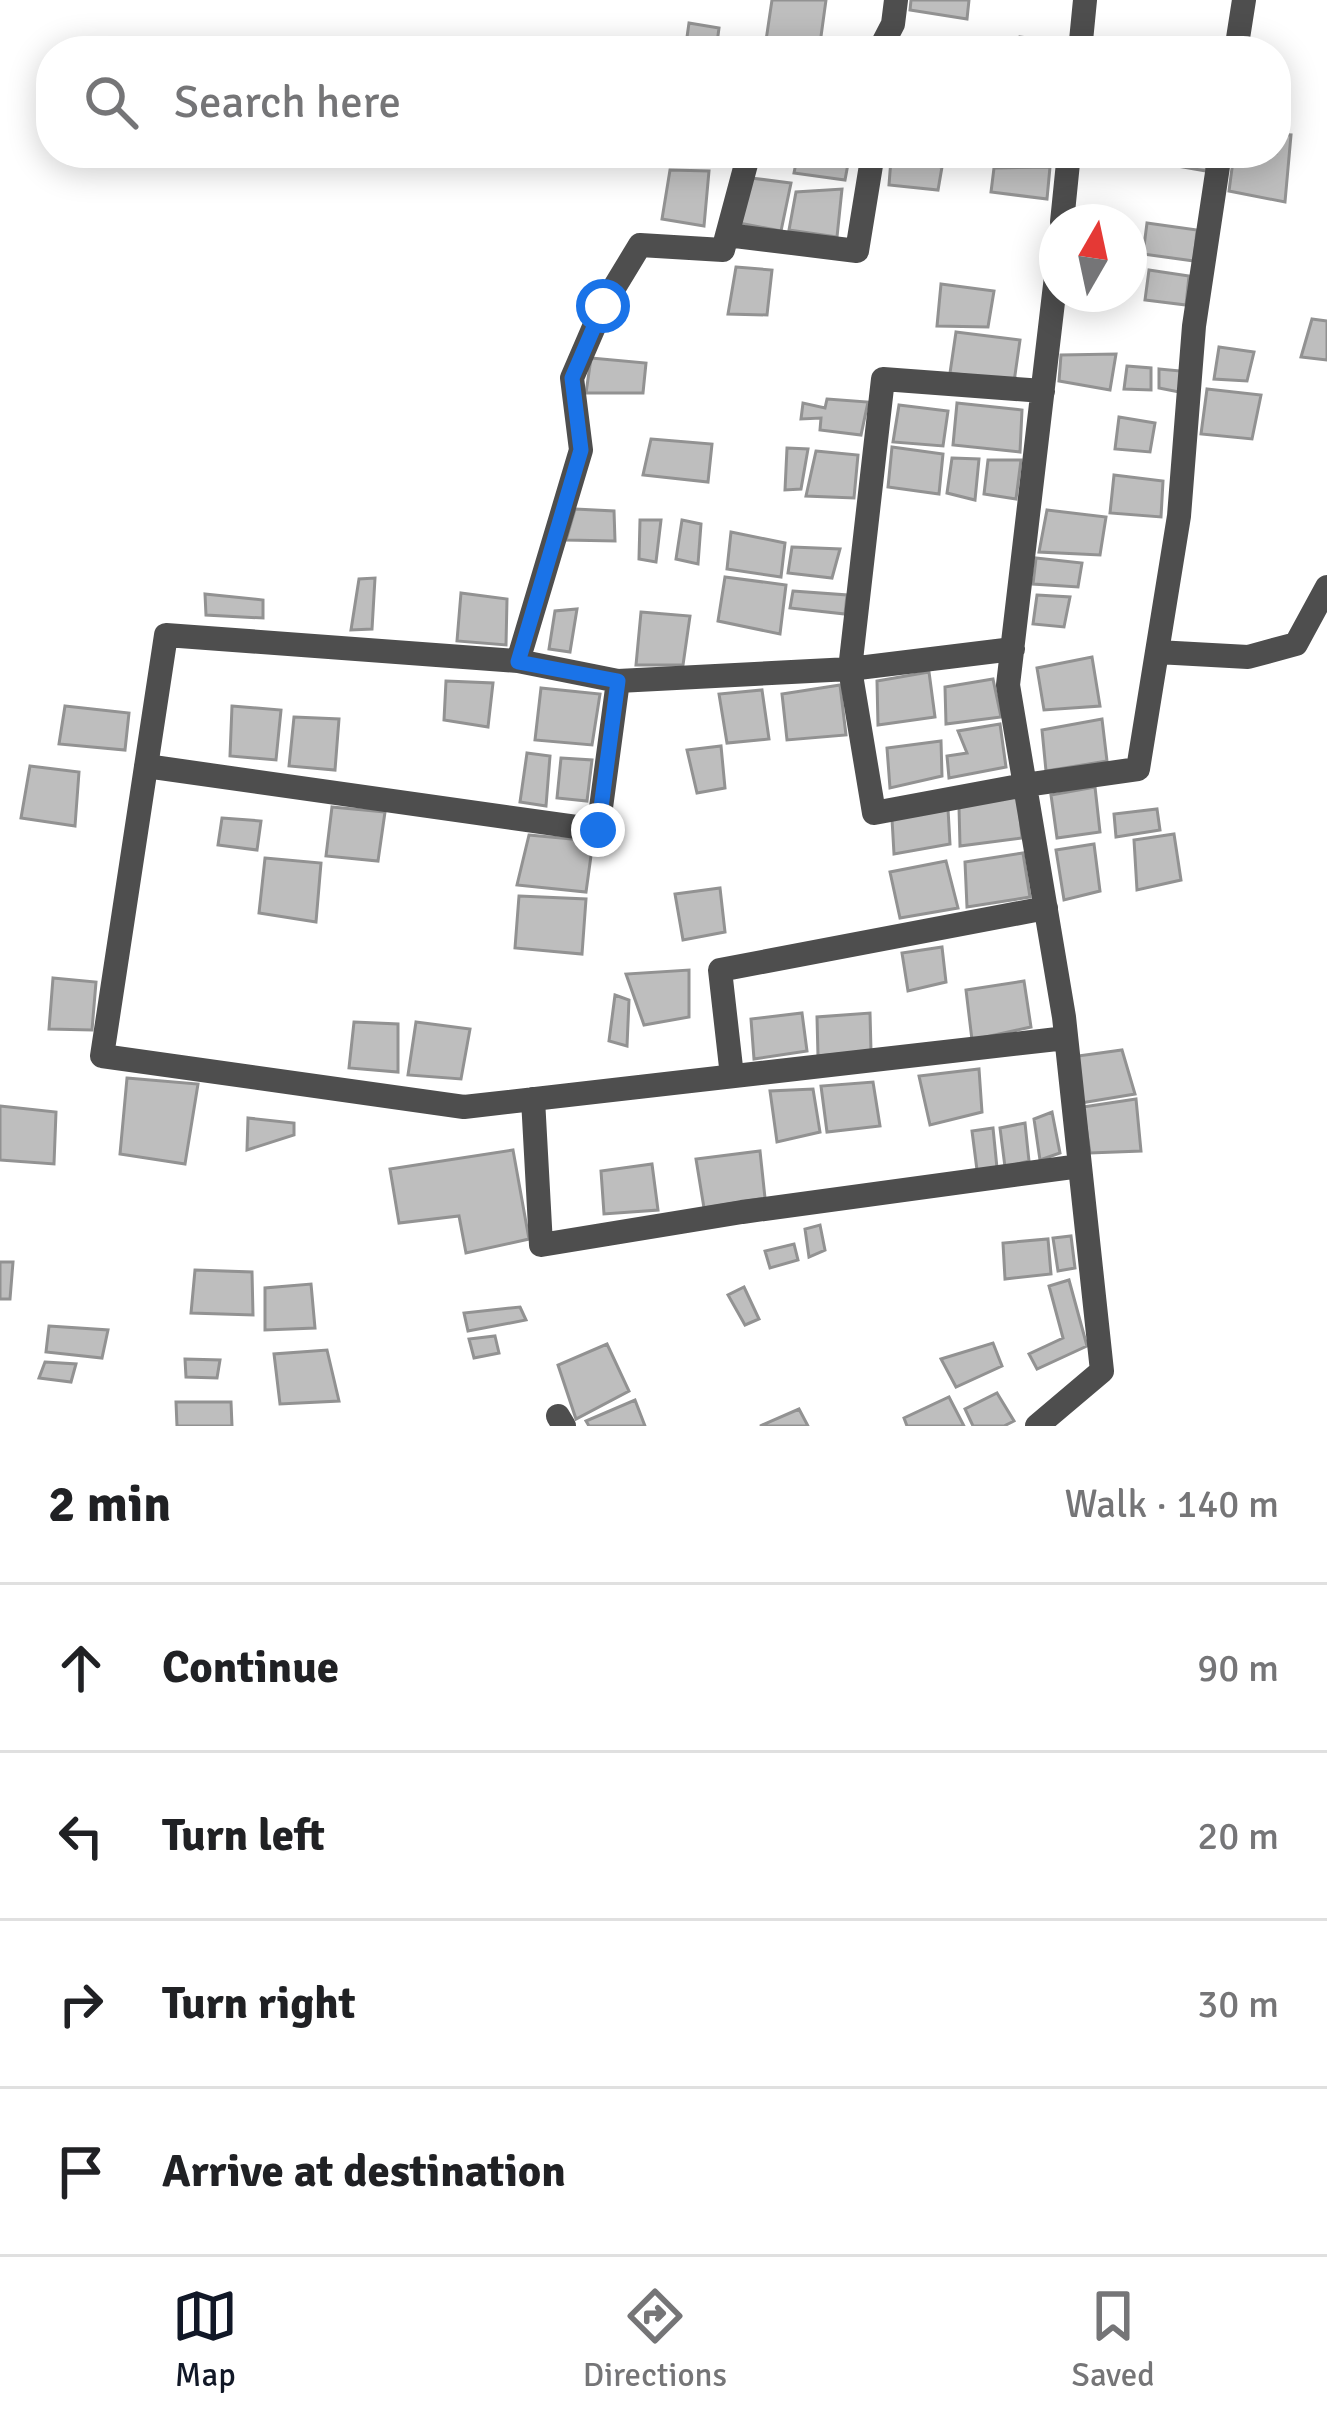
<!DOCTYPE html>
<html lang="en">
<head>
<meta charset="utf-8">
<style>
  body { margin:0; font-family:Signika,sans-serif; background:#f2f2f2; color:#202124 }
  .compass { position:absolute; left:1039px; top:204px; width:108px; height:108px; border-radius:50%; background:#fff; box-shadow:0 6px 30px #0003; rotate:9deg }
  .stop { position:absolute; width:36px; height:36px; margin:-27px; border:9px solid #1a73e8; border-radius:50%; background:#fff }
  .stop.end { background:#1a73e8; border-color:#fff; box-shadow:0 3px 12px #0008 }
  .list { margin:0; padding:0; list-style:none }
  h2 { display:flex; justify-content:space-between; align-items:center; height:156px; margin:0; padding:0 48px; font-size:51px }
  h2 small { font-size:39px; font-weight:400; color:#757577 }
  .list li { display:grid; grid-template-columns:78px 1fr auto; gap:36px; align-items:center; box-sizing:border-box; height:168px; padding:0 48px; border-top:3px solid #e0e0e0 }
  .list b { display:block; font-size:45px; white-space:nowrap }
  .list em { font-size:39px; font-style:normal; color:#757577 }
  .icon { flex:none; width:66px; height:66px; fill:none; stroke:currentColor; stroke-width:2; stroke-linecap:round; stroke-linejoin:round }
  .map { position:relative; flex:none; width:1327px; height:1426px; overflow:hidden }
  .search { position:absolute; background:#fff; box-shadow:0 6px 30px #0003; left:36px; right:36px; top:36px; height:132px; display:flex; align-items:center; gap:30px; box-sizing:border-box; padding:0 42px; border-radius:48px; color:#757577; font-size:45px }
  .sheet { height:828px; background:#fff }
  nav { display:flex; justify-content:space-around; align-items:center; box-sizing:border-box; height:168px; border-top:3px solid #e0e0e0; background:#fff; font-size:33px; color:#757577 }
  nav a { display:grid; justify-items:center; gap:6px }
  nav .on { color:#111827 }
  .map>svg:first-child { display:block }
</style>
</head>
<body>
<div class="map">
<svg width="1327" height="1426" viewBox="0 0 1327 1426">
  <rect width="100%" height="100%" fill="#fff"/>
  <path fill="#bebebe" stroke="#929292" stroke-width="3" d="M772,0H826L819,51L765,47Z
    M911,0H969L967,19L910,10Z
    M689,23L719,28L716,51H685Z
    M1020,37L1068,43L1067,51H1018Z
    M1276,134L1291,135L1285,202L1229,191L1234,153H1276Z
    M798,153H850L845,180L794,173Z
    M1145,153H1210L1206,171L1143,160Z
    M891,159L942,167L938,190L889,185Z
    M1050,167L1047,199L991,192L994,168Z
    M670,170L709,171L704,226L662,219Z
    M751,178L791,183L781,231L739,223Z
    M842,189L837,237L789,230L796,192Z
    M1147,223L1197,230L1194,261L1143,254Z
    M736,267L772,270L767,315L728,314Z
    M1149,270L1189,276L1186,305L1145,300Z
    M941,284L994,291L988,327L937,326Z
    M1312,319L1327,321V360L1301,357Z
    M956,332L1020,340L1014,382L950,373Z
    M1219,347L1254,352L1247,381L1214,379Z
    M1116,354L1110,390L1059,381L1061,355Z
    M591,358L646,363L643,393H586Z
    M1127,366L1151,368V390L1124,389Z
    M1159,369L1181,371L1179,392L1159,388Z
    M1207,389L1261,395L1252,439L1201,434Z
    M827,399L868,402L861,435L820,430L821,418L801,419L803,403L825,408Z
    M957,403L1022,410L1020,452L953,445Z
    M899,405L948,411L943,446L893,442Z
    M1119,417L1155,423L1150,452L1115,449Z
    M651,439L712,444L708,482L643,475Z
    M892,447L943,454L939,494L888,487Z
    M787,448L808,449L801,489L785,490Z
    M816,451L858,455L854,498L806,496Z
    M952,458L979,459L975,500L947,493Z
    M988,460H1021L1016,499L984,494Z
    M1114,475L1163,481L1161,517L1110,513Z
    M575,509L614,511L615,541L566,540Z
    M1047,510L1106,517L1100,555L1039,552Z
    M640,520H661L656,562L639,559Z
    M682,520L701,524L698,564L676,559Z
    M731,532L785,543L781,577L727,569Z
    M792,547L840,549L832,578L788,573Z
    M1036,558L1082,563L1078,587L1033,584Z
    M725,577L786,585L780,634L718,621Z
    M375,578L372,629L351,630L359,579Z
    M793,591L847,595L845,614L790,608Z
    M461,593L507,599L506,645L457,641Z
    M205,594L263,600V618L206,615Z
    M1037,595L1070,597L1064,627L1033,624Z
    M577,609L570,652L549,649L555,611Z
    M641,612L690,616L683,665H636Z
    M1092,657L1100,706L1044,710L1037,668Z
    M929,672L935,717L878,725L877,681Z
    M993,679L1001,717L946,724L945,687Z
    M446,681L493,683L488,727L444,720Z
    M840,685L846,735L787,740L782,694Z
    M541,688L600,694L592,745L535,740Z
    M762,690L769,739L727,743L719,694Z
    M65,706L129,713L125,750L59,744Z
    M232,706L281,710L276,760L230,756Z
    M294,717L339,719L335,770L289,766Z
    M1102,719L1107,761L1046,771L1042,730Z
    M1000,724L1006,767L949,778L947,756L967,753L958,731Z
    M941,741L942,776L890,788L887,748Z
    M721,746L725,788L697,793L687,750Z
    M527,753L550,756L546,806L520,802Z
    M561,758L592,760L587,801L557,798Z
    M30,766L79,772L75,826L21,818Z
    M1095,787L1100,832L1057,838L1051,795Z
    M1018,795L1022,838L960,846L959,807Z
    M332,807L385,812L378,861L326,856Z
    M948,809L950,844L894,854L892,819Z
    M1157,809L1160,830L1116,837L1114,814Z
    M222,818L261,821L257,850L218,845Z
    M1174,834L1181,880L1137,890L1134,840Z
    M529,835L593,841L586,892L517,885Z
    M1094,844L1100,891L1064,900L1056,850Z
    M1023,853L1030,897L967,907L965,862Z
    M265,858L321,863L316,922L259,913Z
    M946,861L958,908L900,918L890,872Z
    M720,888L725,932L683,940L675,894Z
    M519,896L586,899L582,954L515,948Z
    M942,947L946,982L908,991L902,953Z
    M689,970V1017L644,1025L626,974Z
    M53,978L96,982L92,1030L49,1029Z
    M1024,981L1031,1027L972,1040L966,990Z
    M615,995L629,1000L627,1046L609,1041Z
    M802,1013L807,1051L754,1059L751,1019Z
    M870,1013L871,1051L818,1056L817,1017Z
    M354,1022L398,1024V1072L349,1068Z
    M416,1022L470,1029L461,1079L408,1075Z
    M1122,1050L1135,1094L1081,1103L1078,1056Z
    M979,1069L982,1112L930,1125L919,1076Z
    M127,1078L198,1084L185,1164L120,1154Z
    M873,1082L880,1126L827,1132L821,1086Z
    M813,1089L820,1132L777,1142L770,1091Z
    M1136,1099L1141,1151L1090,1153L1083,1107Z
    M0,1106L56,1112L54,1164L0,1160Z
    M1052,1112L1060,1153L1040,1160L1034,1119Z
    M248,1118L294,1123V1135L247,1150Z
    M1025,1123L1029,1161L1005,1167L1000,1128Z
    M993,1128L997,1168L977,1170L972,1131Z
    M513,1150L529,1239L466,1253L459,1216L399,1223L390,1169Z
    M760,1151L765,1198L704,1208L696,1159Z
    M652,1164L658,1210L604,1214L601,1171Z
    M820,1225L825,1250L809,1257L805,1229Z
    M1071,1236L1075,1268L1058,1271L1053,1238Z
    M1048,1239L1051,1274L1005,1279L1003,1243Z
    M794,1244L798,1260L770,1268L765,1251Z
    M0,1262H13L10,1299H0Z
    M195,1270L252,1272L253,1315L191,1313Z
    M1069,1280L1087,1346L1037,1369L1029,1354L1063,1338L1049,1286Z
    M311,1284L315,1328L265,1330V1288Z
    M744,1287L759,1319L745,1325L728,1295Z
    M520,1307L526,1320L468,1331L464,1313Z
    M49,1326L108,1330L102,1358L46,1352Z
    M495,1336L499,1353L474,1358L469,1339Z
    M993,1343L1002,1366L956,1387L941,1359Z
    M607,1344L629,1391L576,1419L558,1365Z
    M327,1350L339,1401L280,1404L274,1354Z
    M185,1359L220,1360L217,1378L186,1377Z
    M45,1362L76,1364L71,1382L39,1378Z
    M997,1393L1014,1421L1004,1426H973L965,1409Z
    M949,1397L964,1426H907L904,1418Z
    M635,1400L645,1426H589L586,1421Z
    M176,1402H231L232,1426H177Z
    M799,1409L808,1426H760Z"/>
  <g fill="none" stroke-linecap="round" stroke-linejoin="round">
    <path stroke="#4e4e4e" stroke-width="24" d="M879,51L893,24L896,0
      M1080,51L1085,0
      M1236,51L1244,0
      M749,153L723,250L640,245L603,306L572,378L581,450L518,661L618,681L850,669L874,813L1025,785L1138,769L1179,516L1194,326L1220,153
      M1062,222L1069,153
      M727,235L857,251L873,153
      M1013,649L850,669L883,379L1043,391
      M1157,652L1248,657L1296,644L1327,587
      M518,661L166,635L102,1056L464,1107L1066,1038
      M146,766L598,830L618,681
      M732,1076L720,970L1046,908
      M533,1099L541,1245L742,1212L1080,1166
      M558,1416L564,1426
      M1037,1426L1102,1371L1064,1017L1008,685L1057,268"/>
  </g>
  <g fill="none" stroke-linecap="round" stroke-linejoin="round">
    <path stroke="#1a73e8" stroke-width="15" d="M598,830L618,681L518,662L581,450L572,378L603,306"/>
  </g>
</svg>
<svg class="compass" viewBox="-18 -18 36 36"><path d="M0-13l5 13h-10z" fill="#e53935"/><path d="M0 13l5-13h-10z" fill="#757577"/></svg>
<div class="stop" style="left:603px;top:306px"></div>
<div class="stop end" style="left:598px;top:830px"></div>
<div class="search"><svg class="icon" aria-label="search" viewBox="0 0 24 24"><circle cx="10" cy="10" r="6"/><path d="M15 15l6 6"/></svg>Search here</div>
</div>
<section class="sheet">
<h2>2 min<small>Walk · 140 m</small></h2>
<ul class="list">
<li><svg class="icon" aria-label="ahead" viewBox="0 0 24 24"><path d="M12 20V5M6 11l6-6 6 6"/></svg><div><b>Continue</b></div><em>90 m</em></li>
<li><svg class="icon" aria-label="left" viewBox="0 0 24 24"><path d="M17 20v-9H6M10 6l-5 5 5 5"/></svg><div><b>Turn left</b></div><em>20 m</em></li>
<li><svg class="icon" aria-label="right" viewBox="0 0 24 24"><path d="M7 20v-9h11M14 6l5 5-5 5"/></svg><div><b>Turn right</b></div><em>30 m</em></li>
<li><svg class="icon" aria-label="arrive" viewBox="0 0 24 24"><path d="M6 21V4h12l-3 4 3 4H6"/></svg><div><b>Arrive at destination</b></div></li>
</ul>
</section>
<nav>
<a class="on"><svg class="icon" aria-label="map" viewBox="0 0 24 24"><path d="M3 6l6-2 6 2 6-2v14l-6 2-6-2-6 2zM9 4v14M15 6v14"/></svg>Map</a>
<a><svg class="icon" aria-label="directions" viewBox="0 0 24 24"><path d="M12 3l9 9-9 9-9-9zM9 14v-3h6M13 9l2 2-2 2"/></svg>Directions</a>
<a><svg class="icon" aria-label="saved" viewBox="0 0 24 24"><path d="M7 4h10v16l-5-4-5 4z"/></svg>Saved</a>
</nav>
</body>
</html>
